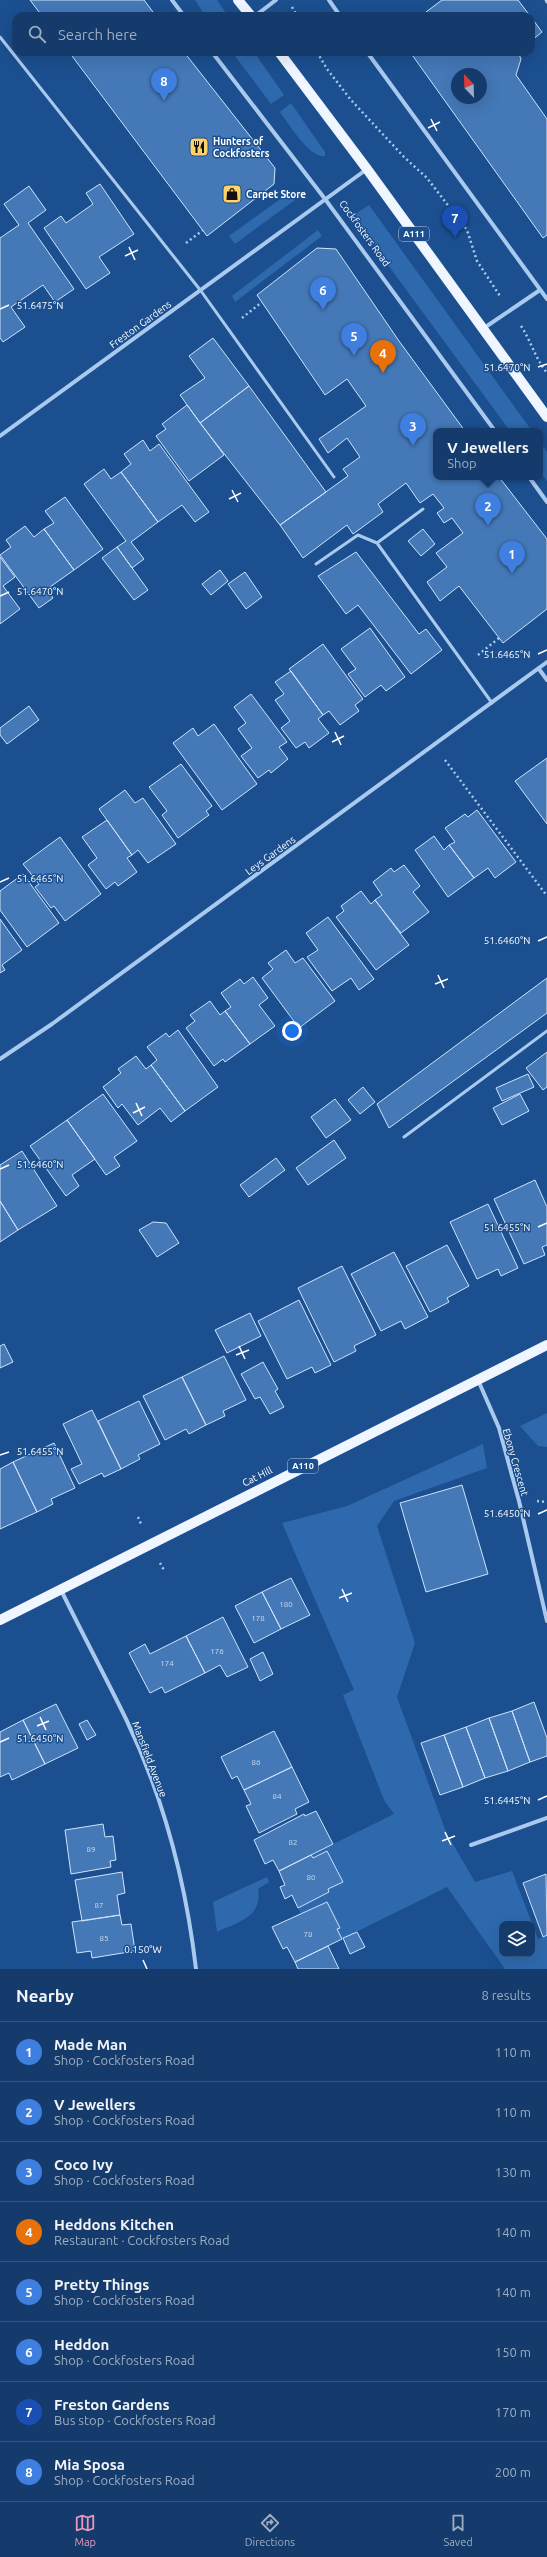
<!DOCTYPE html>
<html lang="en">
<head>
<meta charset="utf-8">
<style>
  body { margin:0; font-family:Ubuntu,sans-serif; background:#214673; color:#f1f3f6 }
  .controls { position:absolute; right:12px; bottom:12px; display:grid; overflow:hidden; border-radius:8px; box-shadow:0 4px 16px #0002 }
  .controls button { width:36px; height:36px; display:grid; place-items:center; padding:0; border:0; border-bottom:1px solid #33557e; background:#143b6b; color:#f1f3f6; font:20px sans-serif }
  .compass { position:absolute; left:451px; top:68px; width:36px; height:36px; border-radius:50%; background:#143b6b; box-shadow:0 4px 16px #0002; rotate:337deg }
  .you { position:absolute; left:292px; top:1031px; width:14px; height:14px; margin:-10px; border:3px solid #fff; border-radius:50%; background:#1a73e8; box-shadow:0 0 0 6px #1a73e833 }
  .badge { display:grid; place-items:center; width:26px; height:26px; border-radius:50%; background:#e797bd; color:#fff; font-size:13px; font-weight:700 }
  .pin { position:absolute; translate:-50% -33px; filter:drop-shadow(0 1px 2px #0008) }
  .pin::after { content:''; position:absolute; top:21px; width:14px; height:12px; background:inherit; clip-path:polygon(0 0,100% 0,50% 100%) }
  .popup { position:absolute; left:433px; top:428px; width:110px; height:52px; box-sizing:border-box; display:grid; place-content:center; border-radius:8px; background:#143b6b; filter:drop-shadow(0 1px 3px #0005); font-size:13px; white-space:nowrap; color:#9dadc1 }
  .popup b { font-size:15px; color:#f1f3f6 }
  .popup::after { content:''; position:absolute; left:50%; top:100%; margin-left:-8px; border:8px solid transparent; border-top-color:#143b6b }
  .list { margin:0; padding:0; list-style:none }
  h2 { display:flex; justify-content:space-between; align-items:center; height:52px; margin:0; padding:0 16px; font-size:17px }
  h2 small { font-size:13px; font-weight:400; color:#9dadc1 }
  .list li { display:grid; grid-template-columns:26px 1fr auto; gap:12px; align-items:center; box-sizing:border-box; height:60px; padding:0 16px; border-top:1px solid #33557e }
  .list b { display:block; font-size:15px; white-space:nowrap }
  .list p { margin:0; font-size:13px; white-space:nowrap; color:#9dadc1 }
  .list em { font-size:13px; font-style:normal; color:#9dadc1 }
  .icon { flex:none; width:22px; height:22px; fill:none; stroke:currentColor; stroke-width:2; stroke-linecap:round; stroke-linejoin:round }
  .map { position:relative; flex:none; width:547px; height:1969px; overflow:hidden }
  .search { position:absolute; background:#143b6b; box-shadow:0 4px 16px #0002; left:12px; right:12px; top:12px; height:44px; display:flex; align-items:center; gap:10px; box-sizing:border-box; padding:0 14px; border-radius:12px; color:#9dadc1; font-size:15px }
  .sheet { height:532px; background:#143b6b }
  nav { display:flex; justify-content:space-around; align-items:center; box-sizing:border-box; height:56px; border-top:1px solid #33557e; background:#143b6b; font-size:11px; color:#9dadc1 }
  nav a { display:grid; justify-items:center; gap:2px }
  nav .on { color:#e797bd }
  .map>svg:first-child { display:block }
</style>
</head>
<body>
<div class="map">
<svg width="547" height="1969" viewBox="0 0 547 1969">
  <rect width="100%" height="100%" fill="#1b4f8f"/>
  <path fill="#2e69ad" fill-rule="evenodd" d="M195,0H217L228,16H205Z
    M232,52H254L284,95L271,104Z
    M291,103L325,152V156C310,159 289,124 280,112Z
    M290,192L295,200L235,244L229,236Z
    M369,205L532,431H510L352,216Z
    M318,230L322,236L235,302L232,296Z
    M540,442L547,452V481L540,472Z
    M547,1413V1447L538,1446L520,1426Z
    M483,1444L487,1468L394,1501L377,1526L415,1643L397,1697L446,1832L475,1882L512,1871L538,1939L547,1935V1969H505L447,1887L342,1939L337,1929L340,1928L327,1902L301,1914L298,1908L329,1892L328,1889L343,1882L327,1851L313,1858L311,1855L394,1814L384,1800L343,1695L354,1690L282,1523L347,1506ZM502,1924H532V1954H502Z
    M267,1877L269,1882L258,1889C263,1917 238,1922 217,1932L213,1902Z"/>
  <path fill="#4478b7" stroke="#cfe3fa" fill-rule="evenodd" d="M30,0H144L156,16H42Z
    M442,0H518L530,16H429L426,12Z
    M531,17L542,32L531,41Z
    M69,52H184L275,168L274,184L207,236Z
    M410,52H518L521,59L516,75L547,119V235L543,238ZM457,74H481V98H457Z
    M100,184L134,234L99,257L110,273L86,289L44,228L61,216L66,223L93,204L86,193Z
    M29,186L46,210L28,223L74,289L55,302L43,285L11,307L25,327L3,342L0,338V238L19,225L4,204Z
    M452,214L460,226L455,229L447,217Z
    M317,248L336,249L399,341L465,431H436V477H499L547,539V609L503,643L459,586L440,601L427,582L447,567L436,553L463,533L452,518L444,523L437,513L444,508L433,494L420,503L406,483L378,504L383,512L353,534L347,525L303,558L280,525L348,476L343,469L360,457L347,438L328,453L319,439L366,406L347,379L325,395L257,295Z
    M213,338L249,386L200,423L180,395L205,378L189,356Z
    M249,386L326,492L280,525L200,423Z
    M187,405L224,455L189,481L156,436L166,429L162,424Z
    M143,440L150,451L159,444L209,512L195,522L182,505L158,522L121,472L131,464L124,454Z
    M104,469L111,479L121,472L158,522L131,542L144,559L132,568L117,547L126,541L84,484Z
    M65,497L103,549L74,570L44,529L54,523L45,511Z
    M25,526L34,537L44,529L74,570L47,589L53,598L39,608L0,555L11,547L6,540Z
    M423,529L435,544L421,556L408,541Z
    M117,547L148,590L134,600L102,558Z
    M356,552L419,634L426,629L442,650L411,674L358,605L346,614L318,576Z
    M0,557L15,577L3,586L20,609L0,624Z
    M220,570L228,581L211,595L202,584Z
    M245,572L262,597L246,609L228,584Z
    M370,628L405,677L386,691L381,685L365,697L348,674L356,669L341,649Z
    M323,644L363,699L355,705L359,711L340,725L329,711L323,715L289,669Z
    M291,671L323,715L318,719L329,733L309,748L305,742L296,748L281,728L290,721L275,700L284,694L275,682Z
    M251,694L287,742L279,747L288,759L271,773L269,770L258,778L241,756L252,748L238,729L246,723L234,707Z
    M29,706L39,720L7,744L0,735V728Z
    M214,724L257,784L222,810L173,743L193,728L198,736Z
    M547,758V824L515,781Z
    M181,764L212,806L206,811L209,815L178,838L162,815L167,811L149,787Z
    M125,790L135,803L143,798L176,844L148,863L138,850L132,855L99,809Z
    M477,810L516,862L495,878L488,868L474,878L449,845L455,842L445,828L465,814L468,817Z
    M107,820L132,855L127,858L137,872L118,886L115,882L106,889L88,865L97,858L82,837Z
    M434,836L444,850L449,845L474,878L448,897L415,850Z
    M60,837L101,894L65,921L54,906L51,908L35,887L39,884L23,864Z
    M404,865L420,886L413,892L429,912L401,933L375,900L382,895L373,882L391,868L394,872Z
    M23,874L59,923L27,947L0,910V891Z
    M361,891L371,904L375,900L409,945L376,970L336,917L344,911L341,906Z
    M328,917L374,979L359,990L351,978L332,991L307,957L318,950L306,933Z
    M0,919L22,950L2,965L5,970L0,973Z
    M286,950L295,963L303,958L335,1001L299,1028L262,978L273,969L268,963Z
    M253,977L268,998L259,1005L275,1026L250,1044L225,1011L231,1007L221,993L240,979L244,984Z
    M547,978V1013L389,1128L377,1104Z
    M210,1001L220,1015L225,1011L250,1044L225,1062L223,1059L214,1066L186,1028L195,1021L190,1015Z
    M178,1030L218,1087L185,1111L151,1065L157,1060L147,1047L166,1033L169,1037Z
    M547,1052V1087L543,1090L526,1068Z
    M136,1056L146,1069L151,1065L185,1111L171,1122L160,1108L138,1125L122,1104L118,1108L103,1087L121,1073L118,1069Z
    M528,1074L534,1087L502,1101L496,1088Z
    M363,1087L375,1102L360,1114L348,1100Z
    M103,1094L137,1141L114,1157L120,1166L106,1175L67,1120Z
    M520,1094L529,1111L502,1125L493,1108Z
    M335,1099L351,1120L326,1138L311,1117Z
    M67,1120L95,1159L72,1175L79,1186L66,1196L30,1146Z
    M334,1140L346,1158L308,1185L296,1168Z
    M22,1151L57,1206L18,1230L0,1201V1165Z
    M276,1158L285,1170L249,1197L240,1185Z
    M535,1180L547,1207V1245L542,1247L545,1255L524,1264L494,1199Z
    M0,1201L18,1230L0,1242Z
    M488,1204L518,1268L501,1276L498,1269L477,1279L450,1222Z
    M153,1222L166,1223L179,1243L157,1257L139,1230Z
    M447,1245L469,1286L447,1298L449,1302L430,1312L406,1266Z
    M394,1252L428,1317L405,1329L401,1321L381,1331L351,1274Z
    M342,1266L376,1335L354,1346L356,1351L334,1362L298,1288Z
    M299,1300L331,1365L315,1373L312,1367L287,1379L258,1321Z
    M250,1313L261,1336L227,1353L215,1330Z
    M4,1344L13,1362L0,1368V1346Z
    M224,1356L246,1400L223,1411L225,1416L206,1425L182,1377Z
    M263,1362L278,1389L275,1391L284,1407L270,1414L260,1397L255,1399L241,1374Z
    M182,1377L206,1425L189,1434L186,1429L165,1440L143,1396Z
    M139,1401L160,1444L138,1455L140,1459L121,1469L98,1421Z
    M92,1410L121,1469L104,1477L102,1473L79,1484L71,1469L82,1464L63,1424Z
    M54,1443L75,1488L51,1499L53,1504L37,1512L13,1462Z
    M13,1462L37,1512L0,1529V1469Z
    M462,1485L488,1574L426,1592L400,1503Z
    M291,1578L310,1615L281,1629L262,1592Z
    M262,1592L281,1629L254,1643L235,1606Z
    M223,1617L248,1667L227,1677L220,1665L205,1673L186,1636Z
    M186,1636L205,1673L165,1693L162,1687L150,1693L129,1653L145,1644L150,1654Z
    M263,1652L273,1674L260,1681L250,1659Z
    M534,1702L547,1738V1756L530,1762L512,1711Z
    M56,1704L78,1748L45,1764L23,1720Z
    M512,1711L530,1762L508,1771L489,1718Z
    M489,1718L508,1771L485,1778L466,1727Z
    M23,1720L45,1764L12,1780L9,1773L0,1777V1732Z
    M87,1720L96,1735L87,1740L79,1724Z
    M466,1727L485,1778L463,1787L444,1735Z
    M274,1731L292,1767L244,1790L237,1776L232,1779L221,1757Z
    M444,1735L463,1787L440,1795L421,1743Z
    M292,1767L309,1802L295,1809L297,1814L259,1833L246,1806L251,1804L244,1790Z
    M316,1811L333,1844L279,1871L273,1860L265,1864L254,1840L304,1814L305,1816Z
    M103,1824L105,1837L113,1836L116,1860L110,1861L111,1867L71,1874L65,1830Z
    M327,1851L343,1882L328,1889L329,1892L298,1908L292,1895L285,1899L280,1887L285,1885L279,1871L311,1855L313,1858Z
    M122,1872L125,1893L117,1895L120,1915L82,1921L75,1880Z
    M546,1874L547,1935L543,1937L523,1883Z
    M327,1902L340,1928L337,1929L342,1939L295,1962L287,1947L283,1949L272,1927Z
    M120,1915L122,1925L131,1924L135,1951L92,1958L91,1951L77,1953L72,1922Z
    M357,1932L365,1947L350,1954L343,1938Z
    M328,1946L339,1969H298L295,1962Z"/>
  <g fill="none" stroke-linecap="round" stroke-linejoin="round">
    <path stroke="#a9c9ee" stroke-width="2.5" stroke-dasharray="2 3" stroke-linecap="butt" d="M292,7L297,16
      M317,52L327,69L351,100L404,157L427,178L467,230L477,261L500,296
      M186,243L203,230
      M242,318L262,302
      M521,326C531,341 535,358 547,373
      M478,655L499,638
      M445,760L547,896
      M537,1501L547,1502
      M138,1517L141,1524
      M160,1563L164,1570"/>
    <path stroke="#a9c9ee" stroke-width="3" d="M546,0L547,2
      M0,37L201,291L334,477
      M423,509L377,543L492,703
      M316,564L358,535L377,543
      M404,1137L547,1031"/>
    <path stroke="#a9c9ee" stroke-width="4" d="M172,0L184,16
      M329,0L340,16
      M255,16L276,0
      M212,52L325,199L495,431
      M367,52L547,299
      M484,328L540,290
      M0,436L367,169
      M529,477L547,502
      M539,669L547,680
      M0,1059L52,1024L547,662
      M478,1380L499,1428L519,1501L547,1621
      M61,1590C82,1633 105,1676 126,1719C163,1796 186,1884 196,1969
      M471,1845L547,1818"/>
    <path stroke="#f0f6ff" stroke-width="10" d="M238,0L251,16
      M279,52L367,169L547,417
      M0,1620L547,1345"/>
  </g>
  <path fill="none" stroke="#fff" stroke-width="1.5" d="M431,119L437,131M428,128L440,122M129,247L135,260M125,256L138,250M0,309L9,305M538,367L547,364M232,490L238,502M229,499L241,493M0,596L9,592M538,654L547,650M335,732L341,745M332,742L344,736M0,882L9,878M538,941L547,937M438,975L444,988M435,984L448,979M136,1103L142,1116M133,1113L145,1107M0,1169L9,1165M538,1227L547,1223M239,1346L245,1359M236,1355L249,1350M0,1455L9,1452M538,1514L547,1510M342,1589L348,1602M339,1598L352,1593M40,1717L46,1730M37,1726L49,1721M0,1742L9,1738M538,1800L547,1796M445,1832L451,1845M442,1841L455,1836M143,1960L147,1969"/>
  <defs>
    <g id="restaurant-square" transform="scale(1)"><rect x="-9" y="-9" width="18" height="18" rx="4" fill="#ffd166" stroke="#1b4f8f"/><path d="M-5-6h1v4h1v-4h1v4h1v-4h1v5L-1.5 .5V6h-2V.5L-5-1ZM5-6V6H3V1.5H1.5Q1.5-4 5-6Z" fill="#111"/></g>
    <g id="shop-square" transform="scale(1)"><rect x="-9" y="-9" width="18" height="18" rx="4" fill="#ffd166" stroke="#1b4f8f"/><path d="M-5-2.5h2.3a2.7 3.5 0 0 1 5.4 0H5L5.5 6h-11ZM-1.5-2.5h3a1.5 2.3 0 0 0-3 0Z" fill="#111"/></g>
  </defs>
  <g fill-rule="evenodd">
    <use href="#restaurant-square" x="199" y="147"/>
    <use href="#shop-square" x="232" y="194"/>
  </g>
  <g text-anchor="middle" stroke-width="3" stroke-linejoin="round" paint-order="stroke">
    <g font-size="8" fill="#d0dded">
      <text x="286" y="1607">180</text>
      <text x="258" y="1621">178</text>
      <text x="217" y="1654">176</text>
      <text x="167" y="1666">174</text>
      <text x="256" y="1765">86</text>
      <text x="277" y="1799">84</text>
      <text x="293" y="1845">82</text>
      <text x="91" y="1852">89</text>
      <text x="311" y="1880">80</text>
      <text x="99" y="1908">87</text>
      <text x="308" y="1937">78</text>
      <text x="104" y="1941">85</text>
    </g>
    <g fill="#1b4f8f" stroke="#bbcadd" stroke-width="1">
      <rect x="399" y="227" width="30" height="14" rx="3"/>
      <rect x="288" y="1459" width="30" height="14" rx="3"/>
    </g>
    <g font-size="9" font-weight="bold" fill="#fff">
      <text x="414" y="237">A111</text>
      <text x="303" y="1469">A110</text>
    </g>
    <g font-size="10" font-weight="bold" fill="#fff" stroke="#1b4f8f" text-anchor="start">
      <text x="213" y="145">Hunters of<tspan x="213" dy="12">Cockfosters</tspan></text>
      <text x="246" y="198">Carpet Store</text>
    </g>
    <g font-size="10" fill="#fff" stroke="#1b4f8f">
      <text transform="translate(365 233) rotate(54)" y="4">Cockfosters Road</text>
      <text transform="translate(140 324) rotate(-36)" y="4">Freston Gardens</text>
      <text transform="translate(270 855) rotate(-36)" y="4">Leys Gardens</text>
      <text transform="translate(516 1462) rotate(74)" y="4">Ebony Crescent</text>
      <text transform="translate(257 1476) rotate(-27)" y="4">Cat Hill</text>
      <text transform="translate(150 1759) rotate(69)" y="4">Mansfield Avenue</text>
    </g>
  </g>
  <g font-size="10" text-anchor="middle" fill="#fff" stroke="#1b4f8f" stroke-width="3" stroke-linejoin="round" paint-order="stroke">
    <text x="40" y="309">51.6475°N</text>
    <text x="507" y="371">51.6470°N</text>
    <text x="40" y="595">51.6470°N</text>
    <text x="507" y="658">51.6465°N</text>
    <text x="40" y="882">51.6465°N</text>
    <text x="507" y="944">51.6460°N</text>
    <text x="40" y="1168">51.6460°N</text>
    <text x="507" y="1231">51.6455°N</text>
    <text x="40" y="1455">51.6455°N</text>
    <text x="507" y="1517">51.6450°N</text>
    <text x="40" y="1742">51.6450°N</text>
    <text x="507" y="1804">51.6445°N</text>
    <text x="143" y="1953">0.150°W</text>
  </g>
</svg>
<div class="controls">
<button><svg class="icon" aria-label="layers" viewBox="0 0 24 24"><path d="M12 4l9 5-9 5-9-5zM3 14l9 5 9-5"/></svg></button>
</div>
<svg class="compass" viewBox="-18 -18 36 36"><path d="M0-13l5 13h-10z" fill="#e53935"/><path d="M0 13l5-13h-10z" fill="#9dadc1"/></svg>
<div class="you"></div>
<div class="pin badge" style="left:512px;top:574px;background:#3f7fe0">1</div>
<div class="pin badge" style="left:488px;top:526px;background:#3f7fe0">2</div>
<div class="popup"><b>V Jewellers</b>Shop</div>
<div class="pin badge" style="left:413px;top:446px;background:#3f7fe0">3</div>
<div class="pin badge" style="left:383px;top:373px;background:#e8710a">4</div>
<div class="pin badge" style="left:354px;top:356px;background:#3f7fe0">5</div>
<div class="pin badge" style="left:323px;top:310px;background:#3f7fe0">6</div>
<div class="pin badge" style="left:455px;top:238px;background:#1a4fb4">7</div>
<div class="pin badge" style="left:164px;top:101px;background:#3f7fe0">8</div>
<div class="search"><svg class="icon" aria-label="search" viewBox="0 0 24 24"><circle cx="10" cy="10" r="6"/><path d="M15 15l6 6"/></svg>Search here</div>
</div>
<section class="sheet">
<h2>Nearby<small>8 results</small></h2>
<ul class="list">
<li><span class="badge" style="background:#3f7fe0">1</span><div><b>Made Man</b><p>Shop · Cockfosters Road</p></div><em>110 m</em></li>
<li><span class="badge" style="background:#3f7fe0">2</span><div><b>V Jewellers</b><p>Shop · Cockfosters Road</p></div><em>110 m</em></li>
<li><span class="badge" style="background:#3f7fe0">3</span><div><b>Coco Ivy</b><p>Shop · Cockfosters Road</p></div><em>130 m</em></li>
<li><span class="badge" style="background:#e8710a">4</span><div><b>Heddons Kitchen</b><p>Restaurant · Cockfosters Road</p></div><em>140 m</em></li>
<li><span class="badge" style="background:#3f7fe0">5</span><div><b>Pretty Things</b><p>Shop · Cockfosters Road</p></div><em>140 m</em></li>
<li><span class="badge" style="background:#3f7fe0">6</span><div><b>Heddon</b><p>Shop · Cockfosters Road</p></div><em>150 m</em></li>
<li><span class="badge" style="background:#1a4fb4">7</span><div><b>Freston Gardens</b><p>Bus stop · Cockfosters Road</p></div><em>170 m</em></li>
<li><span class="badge" style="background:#3f7fe0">8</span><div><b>Mia Sposa</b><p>Shop · Cockfosters Road</p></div><em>200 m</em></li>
</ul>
</section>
<nav>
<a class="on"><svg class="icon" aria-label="map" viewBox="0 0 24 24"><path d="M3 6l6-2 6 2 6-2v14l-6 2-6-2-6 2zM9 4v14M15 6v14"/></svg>Map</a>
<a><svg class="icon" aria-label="directions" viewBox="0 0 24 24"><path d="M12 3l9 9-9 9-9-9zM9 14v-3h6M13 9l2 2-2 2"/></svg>Directions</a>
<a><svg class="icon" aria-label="saved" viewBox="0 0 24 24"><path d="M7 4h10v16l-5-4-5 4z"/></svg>Saved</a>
</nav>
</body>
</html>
